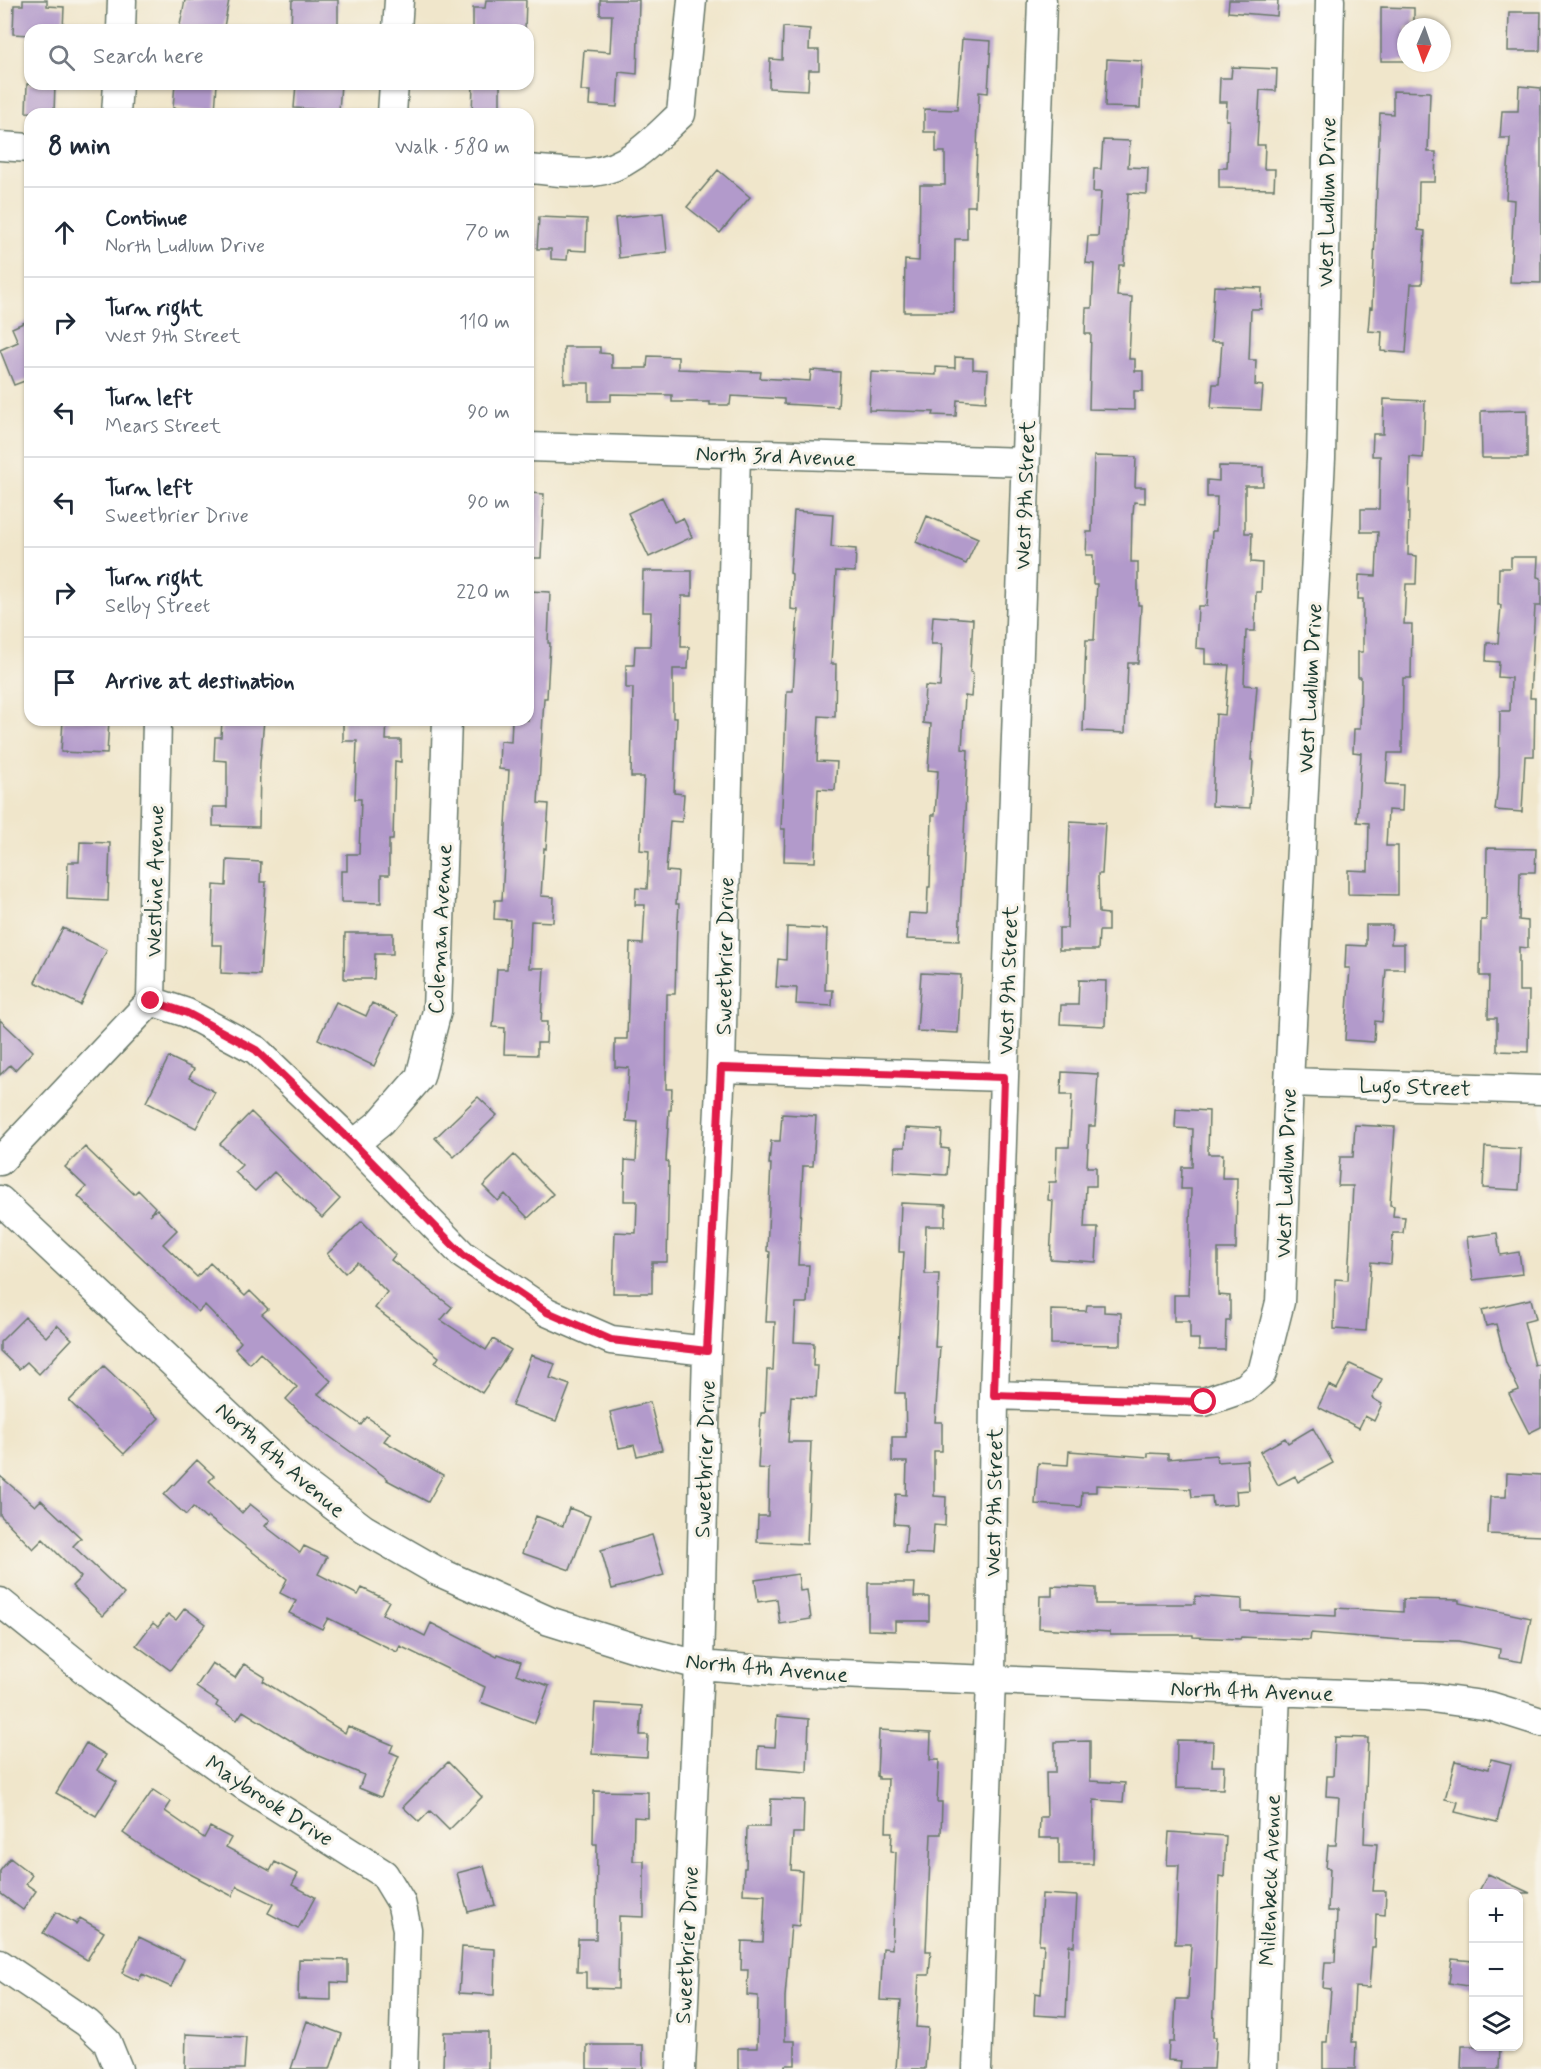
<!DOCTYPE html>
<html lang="en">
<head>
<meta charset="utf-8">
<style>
  body { margin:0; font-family:Mynerve,sans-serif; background:#f6f6f7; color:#1f2937 }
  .controls { position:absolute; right:18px; bottom:18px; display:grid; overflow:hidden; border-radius:12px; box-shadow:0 2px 4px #0004 }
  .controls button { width:54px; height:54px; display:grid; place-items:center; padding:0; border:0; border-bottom:2px solid #e0e1e3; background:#fff; color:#1f2937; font:30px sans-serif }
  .compass { position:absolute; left:1397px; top:18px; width:54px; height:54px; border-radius:50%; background:#fff; box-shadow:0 2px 4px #0004; rotate:182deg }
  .stop { position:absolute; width:18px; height:18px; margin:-14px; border:4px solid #e11d48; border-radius:50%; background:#fff }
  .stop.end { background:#e11d48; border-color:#fff; box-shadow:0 2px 6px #0008 }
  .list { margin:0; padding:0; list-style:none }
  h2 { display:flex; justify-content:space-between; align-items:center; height:78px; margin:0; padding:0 24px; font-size:26px }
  h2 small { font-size:20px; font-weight:400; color:#747a83 }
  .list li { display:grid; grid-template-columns:39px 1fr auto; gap:18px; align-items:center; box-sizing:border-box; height:90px; padding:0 24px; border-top:2px solid #e0e1e3 }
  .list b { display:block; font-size:22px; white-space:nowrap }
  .list p { margin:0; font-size:20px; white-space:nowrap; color:#747a83 }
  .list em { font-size:20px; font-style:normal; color:#747a83 }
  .icon { flex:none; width:33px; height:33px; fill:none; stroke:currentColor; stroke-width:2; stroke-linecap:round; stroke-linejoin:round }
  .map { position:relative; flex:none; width:1541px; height:2069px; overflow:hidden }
  .search { position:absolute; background:#fff; box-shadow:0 2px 4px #0004; left:24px; top:24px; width:510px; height:66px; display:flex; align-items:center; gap:15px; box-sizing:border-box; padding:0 21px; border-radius:18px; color:#747a83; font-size:22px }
  .panel { position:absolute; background:#fff; box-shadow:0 2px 4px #0004; left:24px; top:108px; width:510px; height:618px; border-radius:18px }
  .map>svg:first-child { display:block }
</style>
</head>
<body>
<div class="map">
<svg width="1541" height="2069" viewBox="0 0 1541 2069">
  <rect width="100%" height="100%" fill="#f7f3e8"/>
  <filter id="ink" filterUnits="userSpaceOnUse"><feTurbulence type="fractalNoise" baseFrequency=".0167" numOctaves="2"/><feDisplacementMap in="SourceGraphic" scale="12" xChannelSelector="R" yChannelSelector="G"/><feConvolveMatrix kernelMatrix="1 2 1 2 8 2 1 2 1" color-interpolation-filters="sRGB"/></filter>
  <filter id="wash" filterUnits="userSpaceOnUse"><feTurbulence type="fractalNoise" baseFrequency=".008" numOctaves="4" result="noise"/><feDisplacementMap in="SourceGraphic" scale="24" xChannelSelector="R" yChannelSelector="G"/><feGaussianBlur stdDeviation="1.35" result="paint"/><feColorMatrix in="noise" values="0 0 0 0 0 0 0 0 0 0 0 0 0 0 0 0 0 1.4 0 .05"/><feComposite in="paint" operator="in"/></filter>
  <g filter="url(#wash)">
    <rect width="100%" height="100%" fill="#f0e6cb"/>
    <g id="blocks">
      <path fill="#b29acb" d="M23,0H47V6L64,7L63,30H30V35L13,34L14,5H23Z
        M185,0H229L224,27H221L220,30H179Z
        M292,0H338V30H291Z
        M486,0H526L525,30H473V8H485Z
        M600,0H639L637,74L619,72L617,107L589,105L590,91H581L584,50L610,52L612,15H600Z
        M1229,0H1278L1277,16L1228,12Z
        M1381,7L1414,8V27H1406V61H1381Z
        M1509,12H1541L1540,51H1508Z
        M783,27L810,29L809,50H819V70H809L808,90L769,88L770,59L782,60Z
        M962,39L991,41L988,93L979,92L975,206H967V239H955L954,312H904L905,260L919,261L920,185H945V152H936V132H924V109L957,110Z
        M1107,59L1142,61L1140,108L1105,107Z
        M1232,67L1277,69L1276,91L1260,90L1257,145H1265L1264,169H1275L1274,189L1219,188V168H1227L1229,120H1226L1227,102H1219L1220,78H1231Z
        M27,84H55L54,113L26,112Z
        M175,84H217L215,111L173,108Z
        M296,84H341L339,111L294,108Z
        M473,84H500V114H472Z
        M1519,86L1541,88V283L1510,282L1514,200L1506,199L1510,138H1500L1502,111H1518Z
        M1393,91L1430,92L1428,152H1436L1435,182H1419L1418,230L1425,231L1422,284H1411L1406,353L1381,351L1382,332L1368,331L1370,307L1372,308L1380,113L1393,114Z
        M1103,140L1130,141L1128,167L1148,168L1147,194L1128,193L1124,265H1119L1117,296L1132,297L1129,359H1135V371H1143V391H1134V410L1089,409L1091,334H1085L1086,308H1092L1094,264L1086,263L1088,236H1098L1101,192H1093L1094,169H1101Z
        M718,170L750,197L720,233L687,207Z
        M663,213L667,252L619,258L615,218Z
        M539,217L587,219L586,251L568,250L567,260L551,259V249H537Z
        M1214,286L1262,288L1261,309H1251L1249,360H1256L1255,385L1263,386L1261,410L1211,408L1213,384H1219L1222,342H1211Z
        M30,320V379L14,385L0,350L18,342L12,328Z
        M564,347H600V353L612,354V368H647L648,356L678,357V369L761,372L760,378L810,381L811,370L840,372L838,407L784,404V399L731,396L730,405H710V402H672V395L611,394V401H589V383H564Z
        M955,357L973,358V369L988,370L986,402L957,400L956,416L933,415L934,412L869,410L871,372L936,375V367L955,368Z
        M1384,399L1425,401L1423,458L1410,457L1408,555L1417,556L1416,584H1406L1404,624H1412L1411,678H1403L1402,753H1388L1386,784L1403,785L1402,811L1388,810L1386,846H1398V895L1348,894V870L1368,871L1369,823L1357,822L1361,753L1353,752L1354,729H1360L1361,677H1358V652H1363V599H1358L1359,575L1376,576L1378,532H1361V509H1379L1380,456H1372L1373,434H1383Z
        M1527,410V458H1482L1481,411Z
        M1094,456L1136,457L1135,487H1145V503L1134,502L1133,514H1132L1131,562H1138V605H1141L1138,663H1128L1125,733L1083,731L1086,640H1094L1097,584H1093V555H1086L1087,532H1092Z
        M1219,466L1263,467V486H1245V533H1252L1251,562L1262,563L1261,592H1256L1255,631H1246L1244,685L1257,686L1251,760H1253L1250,808L1212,806L1216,714L1225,715L1229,665L1205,664V649L1196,648L1198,606H1207L1212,531H1216L1217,497H1207V480L1219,481Z
        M528,493L544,494L541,558H528Z
        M662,497L674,522L683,518L692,537L649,557L628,513Z
        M794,511L833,514L831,547L856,549L855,572L836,571L831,664H836L835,717L819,716L817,761L837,762L835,790L818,789L815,862L784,861L785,829H781L787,691H793L798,610L791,609L792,574L790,573Z
        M927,516L978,538L966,564L916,542Z
        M1511,557H1538L1537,577L1541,578V606H1535L1530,698H1535L1534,756H1525L1522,812L1495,810L1499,776L1500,711H1510L1511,678L1498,677L1499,662L1486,661L1487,643H1498L1501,605H1498L1499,568H1511Z
        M643,571H692V596H682L681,647H689L688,669H673V718H677L674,793L684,794L682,822L670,821L666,871L678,872L676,904H679L678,921H677L675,994H667L666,1089H672L671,1110H669L666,1161L669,1162L667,1262H652V1293H613L615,1232L636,1233L637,1201H624L625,1160L636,1161L638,1122L626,1121L629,1068L615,1067V1039H627L630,943L643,944L645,905H635L636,888L647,889L649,851L640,850L644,777H631L633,688H626V665H634L635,646H650L651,612H642Z
        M528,591L550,592L548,643H550L547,698H544L538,803L549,804L546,849L544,848L541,896L554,897L553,922L531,921L529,968H544L541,1022H547L546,1043H537V1055L504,1054L505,1028L493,1027L497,969H507L510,920L494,919L495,900H502L509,770L499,769L500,741L511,742L512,720H528Z
        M933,616L973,619L970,672L973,673L971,697L965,696L962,749L968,750L959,941L907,939L909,913L927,914L928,887H930L932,815H935L938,771L928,770L931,724L923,723L925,686L940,687L942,644H931Z
        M63,720H109L107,754L61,752Z
        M222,720H264L260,763L259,827L213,826V807H227V761L214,760L215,737H221Z
        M343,720H387L386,740H401V762L395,761L393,840H389V875H381V903L341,902V871H347V854H359L361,799H355L357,741H343Z
        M1070,821L1105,823L1102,874H1098L1099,913L1108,914V931H1099L1098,950H1059V928H1067Z
        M80,842L110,843L108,901L67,899L68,862H79Z
        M1487,848L1536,849L1535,872H1520L1519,920L1528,921V948L1519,947V991H1529L1528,1052L1497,1051V1018H1488L1489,976H1480L1481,920H1486Z
        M227,860L261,862L260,882H266L260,975L221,973L222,945H212L214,885L226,886Z
        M1366,925H1392L1391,944H1404V969H1386L1382,1022L1375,1021L1374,1042L1345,1040L1350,968H1345L1346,945L1366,946Z
        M787,927L827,929L825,990H833L832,1006L796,1004L797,988L776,987L778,959L786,960Z
        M63,928L107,950L80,1005L35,982Z
        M345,933H393V954H375L374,979H344Z
        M921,973L961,975L958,1033L917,1031Z
        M1079,980L1106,981L1105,1026L1060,1024L1061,1005H1078Z
        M336,1002L366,1016L372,1003L398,1015L374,1066L318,1039Z
        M0,1020L33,1051L15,1070L10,1065L0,1075Z
        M169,1057L194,1069L189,1078L215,1092L196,1128L146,1102Z
        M1062,1072L1098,1074L1095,1126H1089L1087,1167H1096V1186H1086L1084,1228H1098L1096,1262L1050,1259L1053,1201L1048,1200L1049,1182H1056L1057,1147H1069L1072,1095H1061Z
        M478,1097L497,1115L454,1157L435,1138Z
        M1176,1109L1209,1111L1208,1154H1223L1222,1178H1237L1236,1249H1218V1295L1230,1296V1321H1226L1225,1350H1199V1339H1190V1321H1174V1295H1188L1191,1189H1181L1182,1167H1192L1193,1129L1175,1128Z
        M251,1112L340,1199L322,1218L274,1172L255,1191L235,1172L242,1165L220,1144Z
        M782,1114L816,1116L813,1166H803L798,1265H809L807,1303H796L794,1342L814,1343L813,1366H818L816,1397L791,1396L788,1442H811L807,1544L757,1542L758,1516H768L769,1469L758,1468L761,1413H765L767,1370H773L775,1322H766L770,1252L767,1251L771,1164H769L771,1141H780Z
        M1355,1125L1395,1127L1390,1205L1394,1206L1393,1216L1405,1217L1403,1233H1393L1391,1264L1371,1262L1366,1331L1334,1329L1335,1279L1348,1280L1353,1186H1338L1340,1157H1353Z
        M906,1128L942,1130L941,1148L949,1149L947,1175L894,1172L895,1147H905Z
        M85,1147L134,1194L138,1190L155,1207L150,1215L157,1209L177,1230L163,1244L197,1277L210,1263L245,1296L250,1291L268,1309L262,1314L331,1381L318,1394L361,1425L367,1417L390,1433L384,1441L443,1475L428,1502L387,1480L388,1479L311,1423L286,1399L297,1387L260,1353L250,1364L235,1349L241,1342L205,1305L198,1312L78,1196L86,1187L65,1167Z
        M1485,1147L1521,1149L1519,1190L1483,1188Z
        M514,1155L553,1194L528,1218L505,1194L498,1201L483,1186Z
        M901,1203L946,1205L945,1226H926L925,1274H939L935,1347H940L935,1422H942V1451H934V1496L946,1497L945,1526L934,1525L932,1554L905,1553L907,1525L894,1524L896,1494L906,1495L907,1462H892V1437H906L905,1393H895L904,1252H899Z
        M362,1221L395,1255L391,1260L452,1307L441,1320L486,1350L493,1339L511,1350L482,1393L435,1363L439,1357L375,1308L387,1292L357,1262L345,1273L327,1254Z
        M1497,1233L1500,1255L1519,1252L1522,1274L1473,1280L1467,1237Z
        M1531,1299L1536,1319L1524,1322L1535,1366L1541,1363V1427L1529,1433L1509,1394L1519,1390L1506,1363L1496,1324L1486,1326L1482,1310Z
        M1087,1305H1104V1312L1121,1313V1345L1051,1344V1310L1086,1311Z
        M25,1317L46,1337L57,1325L72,1339L39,1374L27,1362L19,1369L0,1351V1342Z
        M531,1355L555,1364L550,1378L570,1385L556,1421L512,1406Z
        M1350,1364L1382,1379L1372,1398L1382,1404L1374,1421L1365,1416L1359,1428L1318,1407L1329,1385L1337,1389Z
        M104,1366L159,1418L124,1454L69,1401Z
        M650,1402L662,1450L637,1456L634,1445L619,1448L610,1412Z
        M1313,1428L1333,1463L1298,1482L1295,1476L1278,1485L1260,1452L1285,1438L1288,1443Z
        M1069,1451L1148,1457V1453L1168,1454V1459L1216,1455L1217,1462L1247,1460L1249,1490L1236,1491L1237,1504L1213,1506L1212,1496L1192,1497L1191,1489L1096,1485V1492H1082L1081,1507L1035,1504L1038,1463L1068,1465Z
        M197,1460L214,1476L209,1481L242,1513L250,1504L270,1520L265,1526L300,1553L304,1546L327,1557L318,1574L358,1595L362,1588L389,1601L382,1614L425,1636L431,1623L497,1657L498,1654L521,1662L516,1674L549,1686L535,1723L480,1702L485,1687L400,1646L397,1652L328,1618L322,1629L289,1613L296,1601L280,1593L287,1579L208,1517L206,1519L193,1507L186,1515L164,1495Z
        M1507,1473L1541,1475V1536L1488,1534L1490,1497H1506Z
        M0,1476L35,1506L41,1500L81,1538L73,1546L124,1594L103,1616L72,1586L81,1577L43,1539L33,1549L0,1515Z
        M569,1508L590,1516L570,1570L522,1553L536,1516L563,1526Z
        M652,1535L664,1575L612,1589L601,1550Z
        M798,1574L800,1591L807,1590L811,1619L780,1624L777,1599L758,1602L755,1580Z
        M868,1583H915L914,1597H929V1621H895V1631L868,1630Z
        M1052,1586L1096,1588V1604H1195V1596L1242,1599V1612L1336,1616V1608L1403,1612V1599L1459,1600V1603L1531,1618L1522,1662L1499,1658L1500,1649L1459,1641L1402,1640L1311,1633L1310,1640L1241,1637L1240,1639L1193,1637V1635H1110V1632L1039,1628L1040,1596H1052Z
        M185,1608L206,1624L170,1670L136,1645L153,1623L158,1627L168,1614L176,1620Z
        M212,1663L235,1678L244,1664L265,1677L263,1681L345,1733L348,1726L393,1745L390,1752L399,1756L381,1797L359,1788L364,1775L309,1752L243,1711L237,1720L216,1706L218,1702L196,1687Z
        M595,1703L642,1706L640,1735H648L647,1757L592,1754Z
        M777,1716L809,1719L807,1772L757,1768L758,1746L775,1747Z
        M879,1730L931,1733L930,1760H939L937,1802H942L941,1834H931L926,1951H931L929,1975H919L916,2027L928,2028L925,2069H896L901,2001L880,2000L883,1948L892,1949L896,1852L891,1851L892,1832H886L888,1779H879V1777L877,1776Z
        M1335,1737L1368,1738L1364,1843L1377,1844L1373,1891H1386L1385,1915L1376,1914L1375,1947H1372L1369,1988L1355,1987L1352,2042H1356L1355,2069H1323V2042H1327L1331,1989L1323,1988L1325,1962H1335L1337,1911H1328L1330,1868H1326L1328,1845H1336L1339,1797L1326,1796L1327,1776H1333Z
        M1177,1740L1213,1741L1212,1766H1224L1223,1789L1176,1788Z
        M1090,1741V1781L1125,1783L1123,1802L1094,1800L1093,1864H1059V1838H1039L1040,1817H1047L1046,1773H1055V1742Z
        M86,1743L106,1755L97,1770L117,1782L96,1816L56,1793Z
        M1491,1759L1511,1764L1497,1822L1455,1812L1458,1802L1445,1799L1455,1761L1489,1769Z
        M448,1762L482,1797L449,1830L430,1811L419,1822L403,1807Z
        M153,1790L171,1802L165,1811L204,1838L210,1827L231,1838L226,1847L270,1871L275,1862L298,1874L292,1885L315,1897L298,1929L268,1913L273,1904L237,1886L232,1896L158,1857L123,1833Z
        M594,1791L648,1792V1818L634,1817L633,1861H644V1917L619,1916L618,1989L586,1988V1972H577L578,1939H596L597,1844H593Z
        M771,1799L804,1800L803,1833H793L791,1870L802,1871L799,1926L791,1925L785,1997V2041H795V2065H785V2069H738V2048H757L758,1996L747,1995L748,1970H741L742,1941L763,1942L765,1895L743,1894L744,1868H746L747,1827H770Z
        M1169,1832L1226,1836L1224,1877L1219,1876L1213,2037H1216L1214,2069H1180L1181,2061L1168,2060L1169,2042H1174L1176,1999H1188L1191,1944H1175L1179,1865H1167Z
        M10,1858L32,1875L26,1884L36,1891L23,1910L0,1893V1871Z
        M484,1866L495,1905L468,1912L457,1873Z
        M1488,1874L1530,1893H1478Z
        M1042,1894L1077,1896L1074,1946L1069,1945L1066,2017L1034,2015L1035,1993L1041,1994L1044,1944H1039Z
        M56,1912L76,1924L80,1918L104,1932L87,1960L43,1933Z
        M139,1937L184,1959L171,1987L142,1974L139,1981L122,1973Z
        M462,1947L495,1949L494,1995L459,1993Z
        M299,1959L348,1960V1983L331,1982V2000L298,1999Z
        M1452,1959L1473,1961V1987L1449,1983Z
        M307,2021L342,2034L330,2069H291Z
        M444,2032H488V2069H443Z
        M186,2034L246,2037L244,2069H185Z
        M587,2045H643V2069H587Z
        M1462,2046H1500L1499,2069H1461Z"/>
    </g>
  </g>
  <g filter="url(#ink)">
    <use href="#blocks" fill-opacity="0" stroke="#687869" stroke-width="1.5"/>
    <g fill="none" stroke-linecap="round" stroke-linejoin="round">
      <g stroke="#687869" stroke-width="31">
        <path id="minor" d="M121,30L122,0
          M397,30L399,0
          M116,114L118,84
          M392,114L394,84
          M0,146L30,148
          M528,169C548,170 574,175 593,172C630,168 656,137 681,114L692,0
          M528,447L1025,462
          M151,1001L187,1013L256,1050L354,1144L463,1255L547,1312L611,1340L707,1351
          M721,1068L1004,1077
          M1289,1082L1541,1090
          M354,1144L380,1123L420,1077L437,1011L447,720
          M0,1161L151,1001L157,720
          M0,1200L285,1469L364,1529L437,1571L549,1621L645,1651L699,1665L788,1672L1424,1697L1490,1706L1541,1722
          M994,1395L1204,1402L1245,1388L1262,1373L1280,1302L1289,1082L1321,458L1330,0
          M0,1602L101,1683L243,1785L384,1874L401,1902L407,1929L403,2069
          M0,1964L87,2023L107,2042L118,2069
          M681,2069L699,1665L707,1351L721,1068L736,453
          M977,2069L991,1680L994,1395L1004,1077L1042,0
          M1263,2069L1276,1690"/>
      </g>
      <use href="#minor" stroke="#fff" stroke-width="28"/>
    </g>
  </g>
  <g fill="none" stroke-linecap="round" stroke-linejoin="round" filter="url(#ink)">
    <path stroke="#e11d48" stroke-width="8" d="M151,1001L187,1013L256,1050L354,1144L463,1255L547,1312L611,1340L707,1351L721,1068L1004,1077L994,1395L1204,1402"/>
  </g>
  <g text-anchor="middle" stroke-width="6" stroke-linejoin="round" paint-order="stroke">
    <g font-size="22" fill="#1f3d34" stroke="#f7f3e8">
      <text transform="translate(1326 202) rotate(-89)" y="8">West Ludlum Drive</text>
      <text transform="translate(776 455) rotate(2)" y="8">North 3rd Avenue</text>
      <text transform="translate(1024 495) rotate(-88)" y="8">West 9th Street</text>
      <text transform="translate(1309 688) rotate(-87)" y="8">West Ludlum Drive</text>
      <text transform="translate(154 881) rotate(-89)" y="8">Westline Avenue</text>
      <text transform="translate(439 929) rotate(-87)" y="8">Coleman Avenue</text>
      <text transform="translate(724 956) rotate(-89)" y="8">Sweetbrier Drive</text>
      <text transform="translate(1007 980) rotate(-88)" y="8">West 9th Street</text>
      <text transform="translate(1415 1086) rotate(2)" y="8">Lugo Street</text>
      <text transform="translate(1285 1173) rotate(-88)" y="8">West Ludlum Drive</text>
      <text transform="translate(281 1459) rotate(41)" y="8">North 4th Avenue</text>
      <text transform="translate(704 1459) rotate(-88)" y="8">Sweetbrier Drive</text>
      <text transform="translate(993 1502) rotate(-89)" y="8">West 9th Street</text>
      <text transform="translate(767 1667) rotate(5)" y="8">North 4th Avenue</text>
      <text transform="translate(1252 1690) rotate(2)" y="8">North 4th Avenue</text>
      <text transform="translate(270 1800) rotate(33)" y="8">Maybrook Drive</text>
      <text transform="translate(1269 1880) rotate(-88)" y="8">Millenbeck Avenue</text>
      <text transform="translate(686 1945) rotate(-87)" y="8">Sweetbrier Drive</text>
    </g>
  </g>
</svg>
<div class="controls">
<button>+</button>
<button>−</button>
<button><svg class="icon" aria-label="layers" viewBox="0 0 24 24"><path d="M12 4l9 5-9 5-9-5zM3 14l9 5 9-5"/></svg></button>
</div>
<svg class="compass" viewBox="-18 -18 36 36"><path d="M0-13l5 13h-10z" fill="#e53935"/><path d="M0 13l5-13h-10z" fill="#747a83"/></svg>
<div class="stop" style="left:1204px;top:1402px"></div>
<div class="stop end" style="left:151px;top:1001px"></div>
<div class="search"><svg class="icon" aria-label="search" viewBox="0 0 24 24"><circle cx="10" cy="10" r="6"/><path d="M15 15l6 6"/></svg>Search here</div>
<section class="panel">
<h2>8 min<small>Walk · 580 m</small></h2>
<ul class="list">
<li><svg class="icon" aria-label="ahead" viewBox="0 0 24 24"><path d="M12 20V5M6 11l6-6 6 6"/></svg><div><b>Continue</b><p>North Ludlum Drive</p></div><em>70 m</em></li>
<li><svg class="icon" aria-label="right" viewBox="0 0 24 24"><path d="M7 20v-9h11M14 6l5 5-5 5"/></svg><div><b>Turn right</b><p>West 9th Street</p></div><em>110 m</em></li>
<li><svg class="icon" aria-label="left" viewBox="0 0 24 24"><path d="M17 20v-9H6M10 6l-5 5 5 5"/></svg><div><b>Turn left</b><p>Mears Street</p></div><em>90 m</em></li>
<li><svg class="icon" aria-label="left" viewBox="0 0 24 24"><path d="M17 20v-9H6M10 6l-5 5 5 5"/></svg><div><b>Turn left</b><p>Sweetbrier Drive</p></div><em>90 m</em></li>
<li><svg class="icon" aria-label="right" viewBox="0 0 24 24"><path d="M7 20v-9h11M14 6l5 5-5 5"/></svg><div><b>Turn right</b><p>Selby Street</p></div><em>220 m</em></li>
<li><svg class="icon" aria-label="arrive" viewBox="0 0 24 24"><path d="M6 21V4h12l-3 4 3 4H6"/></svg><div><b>Arrive at destination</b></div></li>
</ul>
</section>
</div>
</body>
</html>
